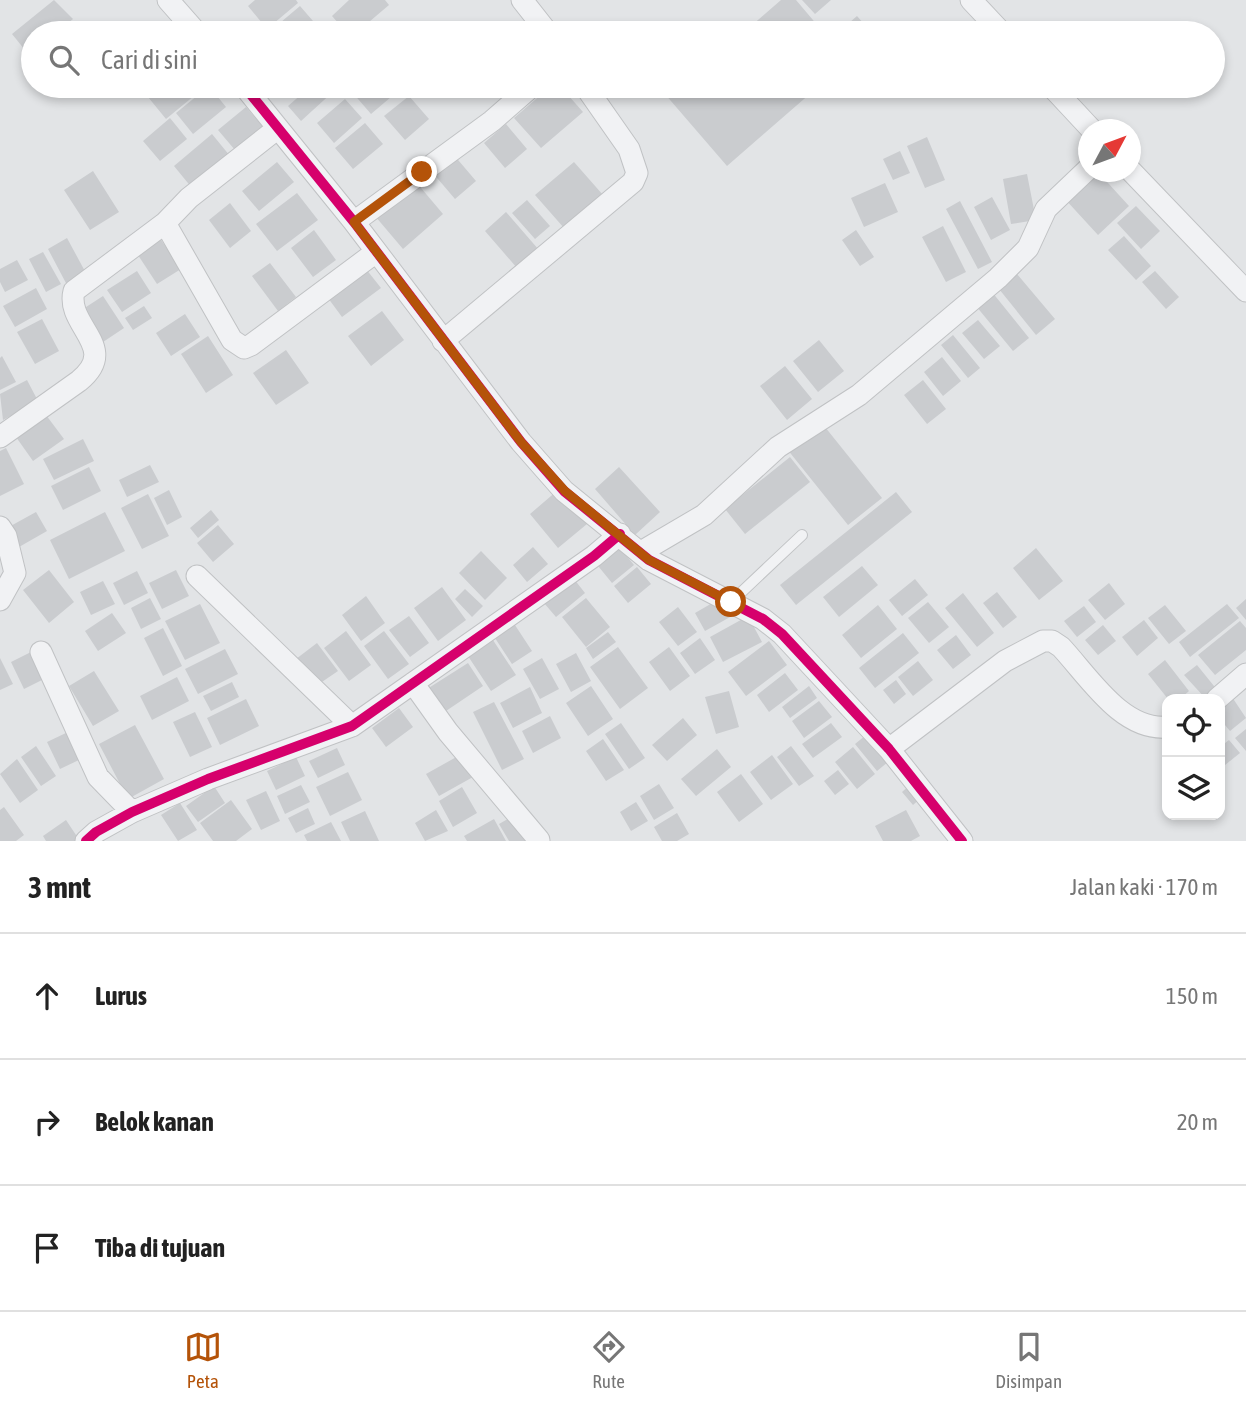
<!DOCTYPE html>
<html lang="id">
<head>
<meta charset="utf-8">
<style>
  body { margin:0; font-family:"Asap Condensed",sans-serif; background:#f2f2f2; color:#222 }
  .controls { position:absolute; right:21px; bottom:21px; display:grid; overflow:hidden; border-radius:14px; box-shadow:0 4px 10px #0003 }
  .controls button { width:63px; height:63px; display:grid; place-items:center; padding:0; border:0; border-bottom:2px solid #e0e0e0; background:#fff; color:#222; font:35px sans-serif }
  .compass { position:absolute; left:1078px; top:119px; width:63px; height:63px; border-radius:50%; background:#fff; box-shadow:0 4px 10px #0003; rotate:49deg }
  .stop { position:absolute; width:21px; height:21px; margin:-16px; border:5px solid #b45309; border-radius:50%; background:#fff }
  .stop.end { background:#b45309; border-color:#fff; box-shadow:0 2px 7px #0008 }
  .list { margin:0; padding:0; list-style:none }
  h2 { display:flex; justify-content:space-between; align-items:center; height:91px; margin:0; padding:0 28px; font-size:30px }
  h2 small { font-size:23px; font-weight:400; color:#767676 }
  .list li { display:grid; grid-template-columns:46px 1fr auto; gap:21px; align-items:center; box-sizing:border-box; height:126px; padding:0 28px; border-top:2px solid #e0e0e0 }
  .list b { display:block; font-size:26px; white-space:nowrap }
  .list em { font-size:23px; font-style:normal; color:#767676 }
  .icon { flex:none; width:38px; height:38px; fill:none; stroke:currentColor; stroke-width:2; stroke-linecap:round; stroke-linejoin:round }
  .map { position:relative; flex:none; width:1246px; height:841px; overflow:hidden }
  .search { position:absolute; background:#fff; box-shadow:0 4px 10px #0003; left:21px; right:21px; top:21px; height:77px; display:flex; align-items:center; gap:18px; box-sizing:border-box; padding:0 24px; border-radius:38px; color:#767676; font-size:26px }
  .sheet { height:469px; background:#fff }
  nav { display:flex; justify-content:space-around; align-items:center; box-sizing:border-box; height:98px; border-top:2px solid #e0e0e0; background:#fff; font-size:19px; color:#767676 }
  nav a { display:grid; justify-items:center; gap:4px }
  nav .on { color:#b45309 }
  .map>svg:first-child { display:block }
</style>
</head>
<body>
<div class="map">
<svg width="1246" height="841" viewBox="0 0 1246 841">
  <rect width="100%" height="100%" fill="#e2e4e6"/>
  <path fill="#cacccf" d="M54,0L73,19L56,33H33V52L29,55L12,34Z
    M255,0H296L298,3L267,29L248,6Z
    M349,0H385L389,5L356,33H347L332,16Z
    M781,0H796L824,33H743Z
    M802,0H831L815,14Z
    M300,6L313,21L299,33H268Z
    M857,16L872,33H846L842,29Z
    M524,25L532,33H515Z
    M162,86H206L166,119L148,97Z
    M209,86L226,107L193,134L176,113Z
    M311,86H331L335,90L301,121L288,106Z
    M359,86H404L371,114L352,92Z
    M551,86H560L583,112L541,148L514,118Z
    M658,86H819L727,166Z
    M409,96L429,119L405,140L384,116Z
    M345,99L362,118L334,143L317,123Z
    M246,107L263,127L235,150L218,130Z
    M170,118L187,139L160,161L143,141Z
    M365,123L383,144L353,169L335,148Z
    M506,124L527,149L505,168L484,143Z
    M212,134L230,156L192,188L174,166Z
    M927,137L945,180L925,188L907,146Z
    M900,151L910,173L893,180L883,159Z
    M453,154L476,181L455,199L432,172Z
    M277,162L294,182L259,211L242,191Z
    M574,162L603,195L564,228L535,195Z
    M93,171L119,212L90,230L64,190Z
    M1098,172L1129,206L1098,235L1064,198Z
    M1027,174L1036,220L1011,224L1003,179Z
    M416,182L443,214L403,249L375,216Z
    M885,183L898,212L864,227L851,198Z
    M297,193L318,220L277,251L256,224Z
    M992,197L1010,230L991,240L974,207Z
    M527,200L550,226L535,239L512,213Z
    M960,201L992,262L978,269L946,209Z
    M230,203L251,231L230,248L209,220Z
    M1136,206L1160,231L1141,249L1117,223Z
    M506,212L539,250L517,268L485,231Z
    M943,226L966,272L946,282L922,237Z
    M314,230L336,260L313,277L291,248Z
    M856,230L874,257L860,266L842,240Z
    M1124,236L1151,266L1136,280L1108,250Z
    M159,237L181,269L157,284L136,252Z
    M67,238L87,275L67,285L48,249Z
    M43,252L61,284L46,292L29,259Z
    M17,260L28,280L5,292L0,282V269Z
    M270,263L296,297L278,311L252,276Z
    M366,269L381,288L342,317L328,298Z
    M137,271L151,293L122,312L107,290Z
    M1155,271L1179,297L1166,309L1142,282Z
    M1017,274L1055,319L1036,335L999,289Z
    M36,288L47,309L15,327L3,306Z
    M992,292L1029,338L1013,351L976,306Z
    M103,296L124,328L103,342L83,309Z
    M144,306L152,318L133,330L125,318Z
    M382,311L404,340L371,366L348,336Z
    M185,314L200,337L171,356L156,333Z
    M42,319L59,351L35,364L17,332Z
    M978,320L1000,346L984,359L962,333Z
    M953,335L980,368L968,378L941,345Z
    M208,336L233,375L206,393L181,354Z
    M819,340L844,371L818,392L793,361Z
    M286,350L309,383L276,405L253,373Z
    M2,356L16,382L0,390V358Z
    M942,357L961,381L943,396L924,372Z
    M785,366L812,399L787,420L760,386Z
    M27,380L38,401L3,420L0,394Z
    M923,380L946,409L927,424L904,395Z
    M46,415L64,439L33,461L16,437Z
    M821,422L882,498L848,525L787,449Z
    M83,439L94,461L54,480L43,459Z
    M6,448L24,484L0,496V451Z
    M790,457L810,482L745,534L725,509Z
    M150,465L159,482L127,497L119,480Z
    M89,467L101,491L63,510L51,486Z
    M619,467L660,512L635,535L595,489Z
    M169,490L182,517L167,525L154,498Z
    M558,490L587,524L558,548L530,514Z
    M896,492L912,512L796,605L780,585Z
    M148,494L169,536L142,549L121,508Z
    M211,510L219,520L198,538L190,528Z
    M36,512L47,531L19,547L7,528Z
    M105,512L125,551L69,579L50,540Z
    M218,525L234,544L213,562L197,543Z
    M616,543L634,565L612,583L594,561Z
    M533,547L548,564L527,582L513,565Z
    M1036,548L1063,581L1039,600L1013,568Z
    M481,551L507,578L485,600L459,573Z
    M862,566L878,585L839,617L823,597Z
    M637,567L651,584L628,603L614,586Z
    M49,570L74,602L49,623L23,590Z
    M176,570L189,596L162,609L149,583Z
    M137,571L148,593L124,605L113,583Z
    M574,579L585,593L556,617L544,603Z
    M915,579L928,595L902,616L889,600Z
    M103,581L115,604L91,615L80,592Z
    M1109,583L1125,604L1105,620L1088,600Z
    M442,587L466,620L438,641L414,608Z
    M465,589L483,606L472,617L455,599Z
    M997,592L1017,617L1003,628L983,603Z
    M963,593L994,633L977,647L945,608Z
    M366,596L385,623L361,641L342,615Z
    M150,598L161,619L141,629L131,608Z
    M586,598L610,627L586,647L562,617Z
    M721,598L732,616L705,631L695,613Z
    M1246,599V620L1236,608Z
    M928,602L949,627L929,643L908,618Z
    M200,604L220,643L185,660L165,621Z
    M1227,604L1239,618L1190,657L1179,642Z
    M878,605L897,629L861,658L842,635Z
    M1165,605L1186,631L1169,644L1148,618Z
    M1084,606L1096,622L1077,637L1064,621Z
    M678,607L697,632L678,646L659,622Z
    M112,613L126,633L98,651L85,631Z
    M409,616L429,643L410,657L389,630Z
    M748,616L762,642L723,662L710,637Z
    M1144,620L1158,638L1137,656L1122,637Z
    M1240,621L1246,628V650L1215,675L1198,655Z
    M513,622L532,651L512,664L493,635Z
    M1103,625L1116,641L1098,655L1085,640Z
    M163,628L182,666L163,676L144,638Z
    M346,631L371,665L349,681L324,648Z
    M384,631L409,664L388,679L364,646Z
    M608,632L616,642L593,659L586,648Z
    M903,633L919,653L875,688L859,668Z
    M956,635L971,655L953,669L937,650Z
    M491,637L516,675L491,691L466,653Z
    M700,638L715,660L695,674L680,653Z
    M769,641L787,665L746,696L728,672Z
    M317,643L338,671L316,686L296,659Z
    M618,647L648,688L620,709L590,667Z
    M669,647L690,676L670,691L649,662Z
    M225,649L238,674L198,694L185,669Z
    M31,652L44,679L24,689L11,662Z
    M576,653L591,681L571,692L556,664Z
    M0,658L13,684L0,690Z
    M542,658L559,689L540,699L523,669Z
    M1165,660L1189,691L1180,699H1168L1148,674Z
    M918,661L933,680L913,696L898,677Z
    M468,663L483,686L443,713L427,689Z
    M1197,665L1218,691L1206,699L1184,675Z
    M94,671L119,711L93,726L69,686Z
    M785,673L798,690L769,712L757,695Z
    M177,677L189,701L152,720L140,696Z
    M896,680L906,694L894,704L883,690Z
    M232,682L239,697L211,711L203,696Z
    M591,686L613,719L588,736L566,703Z
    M809,686L817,698L790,718L782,707Z
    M530,687L542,713L513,728L500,703Z
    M729,691L739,727L716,734L705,697Z
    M1232,697L1246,718L1230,731L1220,719V707Z
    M246,699L259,726L220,745L207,718Z
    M819,701L832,717L804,738L792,721Z
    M494,702L524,759L502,770L473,712Z
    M399,708L413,727L386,747L372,728Z
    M195,712L212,747L190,757L173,722Z
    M550,716L561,738L533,753L522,731Z
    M683,718L697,735L667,761L652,745Z
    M621,723L645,758L629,769L605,734Z
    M831,723L842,737L813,758L802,744Z
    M135,725L164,779L128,799L99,744Z
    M1246,729V751L1235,738Z
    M68,732L81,759L60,769L47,742Z
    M866,735L888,762L877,771L855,744Z
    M603,739L624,770L606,781L586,751Z
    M1229,740L1240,753L1220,769V747Z
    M36,746L56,776L41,786L21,757Z
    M791,746L814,776L799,786L777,757Z
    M853,747L875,774L857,789L835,762Z
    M337,748L345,765L318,778L309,761Z
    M717,749L731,767L696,796L681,779Z
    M460,755L473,777L439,796L426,774Z
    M772,755L793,784L771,800L750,772Z
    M296,757L305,776L276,790L267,771Z
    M17,759L38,790L20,803L0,774Z
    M838,770L849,784L835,795L824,781Z
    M348,772L362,800L330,816L316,787Z
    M741,774L763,804L739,822L717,792Z
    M659,784L674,808L654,820L640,796Z
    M911,784L922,797L913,805L902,792Z
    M301,785L310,802L285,814L277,796Z
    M214,786L225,803L198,822L186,806Z
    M462,787L477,813L453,827L439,801Z
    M266,791L280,821L261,830L246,800Z
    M231,800L252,829L236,841H213L200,823Z
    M636,802L648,821L631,831L620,812Z
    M180,803L197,830L178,841L161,815Z
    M4,807L24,835L16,841H0V810Z
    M308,808L315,824L296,833L288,818Z
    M436,810L448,831L425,841L415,823Z
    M906,810L920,836L911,841H883L875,826Z
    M365,811L379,841H350L341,822Z
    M677,813L689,834L677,841H662L654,827Z
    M515,815L530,841H509L499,824Z
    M494,819L506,841H467L464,836Z
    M66,820L80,841H46L43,836Z
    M331,822L341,841H307L304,835Z"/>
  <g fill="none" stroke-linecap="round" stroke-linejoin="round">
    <g stroke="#c0c2c4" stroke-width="12">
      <path id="lane" d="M731,602L802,535"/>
    </g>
    <g stroke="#c0c2c4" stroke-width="23">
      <path id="street" d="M168,0L197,33
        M522,0L548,33
        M971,0L1002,33
        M244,86L354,222L521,442L564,491L649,560L763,619L782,634L889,749L962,841
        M1051,86L1092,130
        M1130,170L1246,291
        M354,222L492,121L532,86
        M165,223L232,340L244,348L251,345L376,252
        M443,341L633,182L637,173L629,149L585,86
        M0,437L79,381C121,347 65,326 74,291L165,223L189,198L278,128
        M0,527L6,536L15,573L0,600
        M641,552L704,515L778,447L859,395L998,278L1028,248L1046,209L1088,169
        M197,576L352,726
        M41,652L98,777L132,812
        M413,683L448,732L539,840
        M1217,699L1246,674
        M889,749L1005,661L1043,641H1052L1061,647C1089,677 1122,731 1167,727
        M86,841L96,832L132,812L208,779L352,726L594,556L620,534"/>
    </g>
    <use href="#lane" stroke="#f1f2f4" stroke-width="10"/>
    <use href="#street" stroke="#f1f2f4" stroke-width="21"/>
    <g stroke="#f0f2f6" stroke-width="15">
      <path id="cycleway" d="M244,86L354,222L521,442L564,491L649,560L763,619L782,634L889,749L962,841
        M86,841L96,832L132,812L208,779L352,726L594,556L620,534"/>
    </g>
    <use href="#cycleway" stroke="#d6006c" stroke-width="10"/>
  </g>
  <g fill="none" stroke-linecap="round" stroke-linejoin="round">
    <path stroke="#b45309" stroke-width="9" d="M422,172L354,222L521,442L565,491L649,560L731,602"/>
  </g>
</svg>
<div class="controls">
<button><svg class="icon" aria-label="locate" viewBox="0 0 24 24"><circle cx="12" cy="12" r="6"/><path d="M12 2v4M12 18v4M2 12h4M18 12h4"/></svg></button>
<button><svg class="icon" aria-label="layers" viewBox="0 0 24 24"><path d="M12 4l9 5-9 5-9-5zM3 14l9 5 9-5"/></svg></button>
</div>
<svg class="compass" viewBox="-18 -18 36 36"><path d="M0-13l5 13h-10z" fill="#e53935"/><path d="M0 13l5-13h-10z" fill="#767676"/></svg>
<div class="stop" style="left:731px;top:602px"></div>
<div class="stop end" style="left:422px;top:172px"></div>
<div class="search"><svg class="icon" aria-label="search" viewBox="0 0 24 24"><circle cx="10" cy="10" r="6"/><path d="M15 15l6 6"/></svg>Cari di sini</div>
</div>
<section class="sheet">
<h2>3 mnt<small>Jalan kaki · 170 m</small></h2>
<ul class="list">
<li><svg class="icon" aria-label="ahead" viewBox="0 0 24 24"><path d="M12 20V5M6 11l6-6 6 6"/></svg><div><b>Lurus</b></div><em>150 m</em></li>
<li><svg class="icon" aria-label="right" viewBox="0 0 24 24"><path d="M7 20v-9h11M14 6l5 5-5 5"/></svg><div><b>Belok kanan</b></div><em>20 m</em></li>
<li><svg class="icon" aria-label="arrive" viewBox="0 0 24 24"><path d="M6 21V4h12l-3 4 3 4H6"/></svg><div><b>Tiba di tujuan</b></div></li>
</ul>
</section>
<nav>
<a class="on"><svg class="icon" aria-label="map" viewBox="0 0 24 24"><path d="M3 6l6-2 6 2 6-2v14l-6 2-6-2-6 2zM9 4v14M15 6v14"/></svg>Peta</a>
<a><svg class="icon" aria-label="directions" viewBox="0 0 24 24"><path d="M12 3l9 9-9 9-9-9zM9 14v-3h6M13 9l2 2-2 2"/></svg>Rute</a>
<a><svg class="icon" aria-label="saved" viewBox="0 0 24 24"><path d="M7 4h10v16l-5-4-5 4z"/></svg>Disimpan</a>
</nav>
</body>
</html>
